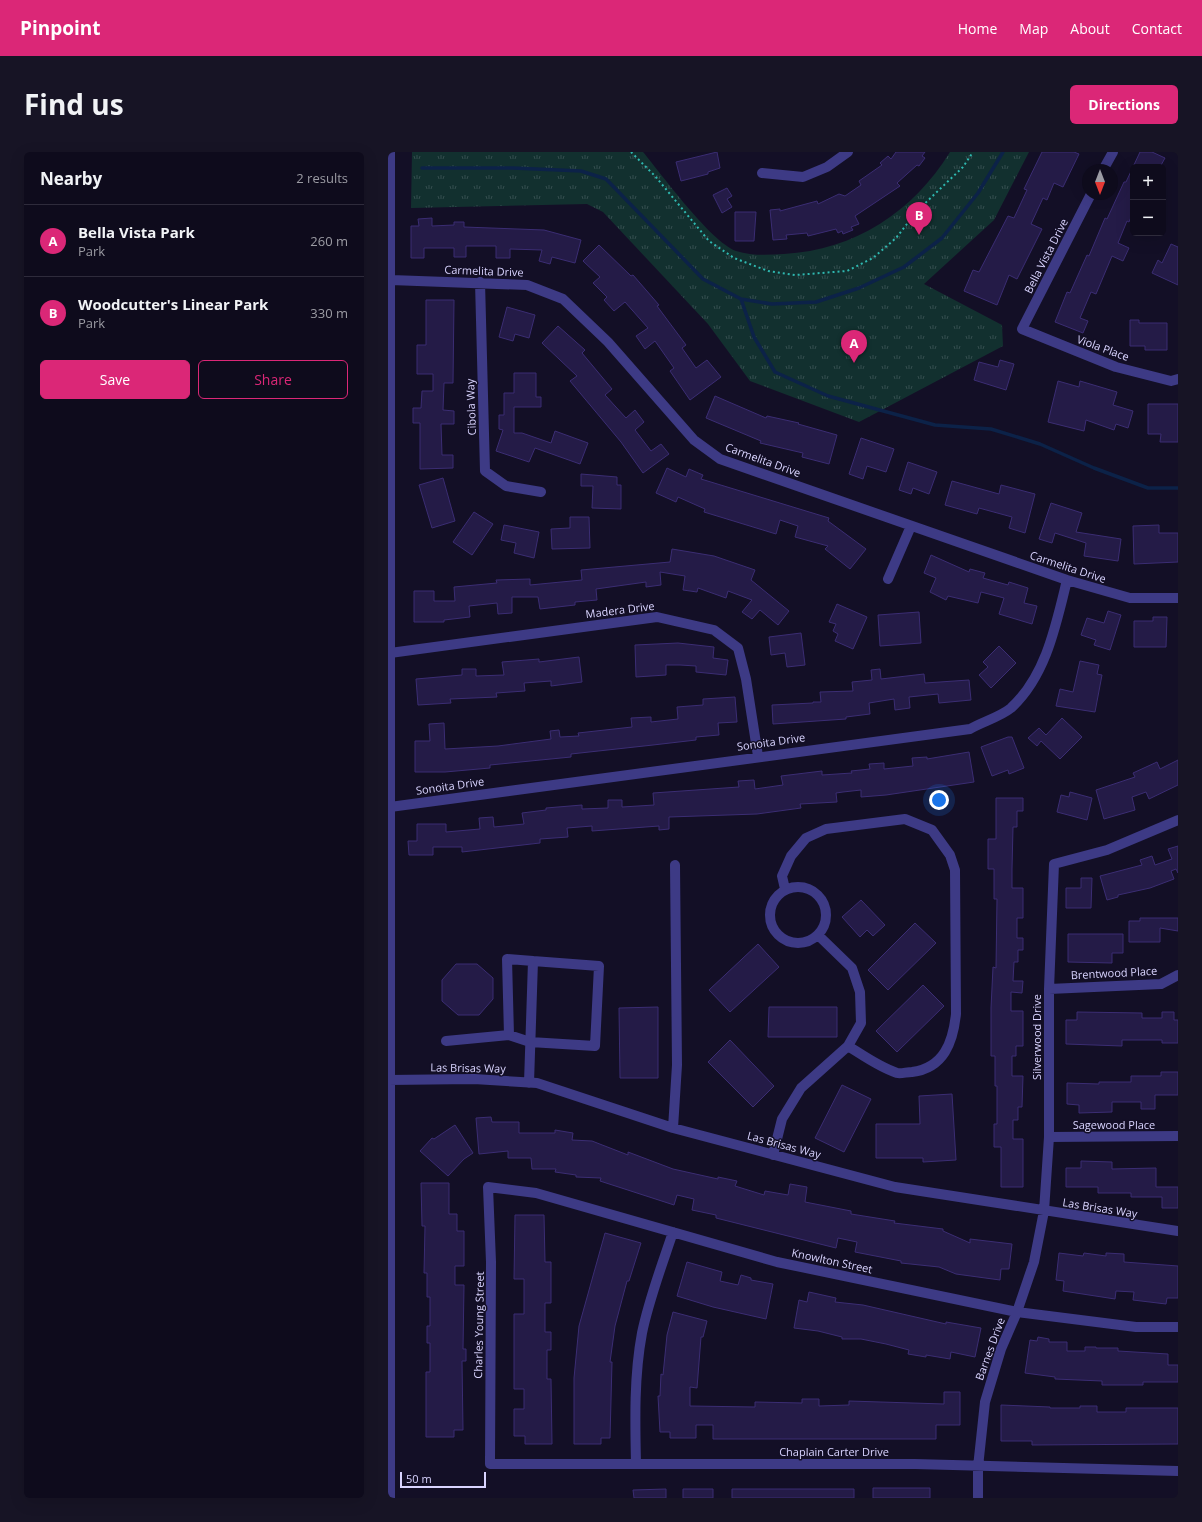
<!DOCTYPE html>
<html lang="en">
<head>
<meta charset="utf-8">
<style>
  body { margin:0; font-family:"Open Sans",sans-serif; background:#171425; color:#f1f3f6 }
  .controls { position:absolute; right:12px; top:12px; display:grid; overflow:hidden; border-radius:6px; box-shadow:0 4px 16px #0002 }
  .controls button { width:36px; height:36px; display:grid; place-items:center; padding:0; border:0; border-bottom:1px solid #2e2b3b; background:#0e0b1c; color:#f1f3f6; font:20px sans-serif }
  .compass { position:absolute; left:694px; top:12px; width:36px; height:36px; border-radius:50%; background:#0e0b1c; box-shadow:0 4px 16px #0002; rotate:180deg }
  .scale { position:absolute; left:12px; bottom:10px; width:86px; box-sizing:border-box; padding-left:4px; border:2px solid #d9d4ff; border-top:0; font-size:11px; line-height:14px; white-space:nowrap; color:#d9d4ff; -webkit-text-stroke:3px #130f26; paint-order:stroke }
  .you { position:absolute; left:551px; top:648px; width:14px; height:14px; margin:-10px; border:3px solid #fff; border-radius:50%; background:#1a73e8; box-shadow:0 0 0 6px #1a73e833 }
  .badge { display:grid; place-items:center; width:26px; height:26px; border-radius:50%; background:#db2777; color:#fff; font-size:13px; font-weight:700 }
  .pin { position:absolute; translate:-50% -33px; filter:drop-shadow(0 1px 2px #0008) }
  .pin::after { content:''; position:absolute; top:21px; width:14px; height:12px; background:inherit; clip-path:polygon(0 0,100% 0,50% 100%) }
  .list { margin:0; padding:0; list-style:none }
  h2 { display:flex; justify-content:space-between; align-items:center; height:52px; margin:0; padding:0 16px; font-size:17px }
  h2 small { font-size:13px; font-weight:400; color:#9b9ba3 }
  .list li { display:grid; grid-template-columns:26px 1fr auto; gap:12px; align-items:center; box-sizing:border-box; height:72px; padding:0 16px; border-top:1px solid #2e2b3b }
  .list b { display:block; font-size:15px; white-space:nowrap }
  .list p { margin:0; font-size:13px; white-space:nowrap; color:#9b9ba3 }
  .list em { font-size:13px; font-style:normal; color:#9b9ba3 }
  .actions { display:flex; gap:8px; padding:12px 16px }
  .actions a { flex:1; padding:9px 0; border:1px solid #db2777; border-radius:6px; text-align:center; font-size:14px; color:#db2777 }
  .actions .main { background:#db2777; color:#fff }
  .map { position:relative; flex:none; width:790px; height:1346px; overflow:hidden; border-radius:6px }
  header { display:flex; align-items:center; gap:24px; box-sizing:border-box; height:56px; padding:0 20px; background:#db2777; color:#fff }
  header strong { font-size:19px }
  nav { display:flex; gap:22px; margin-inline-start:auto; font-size:14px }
  .intro { display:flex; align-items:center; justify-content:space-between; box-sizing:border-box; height:96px; padding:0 24px }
  h1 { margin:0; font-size:28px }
  .button { padding:10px 18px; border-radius:6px; background:#db2777; color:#fff; font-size:14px; font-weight:700 }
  main { display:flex; gap:24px; padding:0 24px }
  aside { flex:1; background:#0e0b1c; border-radius:6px; box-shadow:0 4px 16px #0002 }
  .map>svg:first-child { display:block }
</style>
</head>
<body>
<header>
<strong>Pinpoint</strong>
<nav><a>Home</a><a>Map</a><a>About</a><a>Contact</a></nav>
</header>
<div class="intro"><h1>Find us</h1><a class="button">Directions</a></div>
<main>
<aside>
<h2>Nearby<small>2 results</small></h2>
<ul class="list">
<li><span class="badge">A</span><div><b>Bella Vista Park</b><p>Park</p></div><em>260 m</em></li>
<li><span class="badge">B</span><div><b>Woodcutter's Linear Park</b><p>Park</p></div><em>330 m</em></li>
</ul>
<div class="actions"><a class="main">Save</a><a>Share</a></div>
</aside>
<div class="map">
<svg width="790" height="1346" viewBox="0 0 790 1346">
  <defs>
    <pattern id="park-tufts" width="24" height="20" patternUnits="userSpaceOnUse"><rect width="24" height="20" fill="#12302f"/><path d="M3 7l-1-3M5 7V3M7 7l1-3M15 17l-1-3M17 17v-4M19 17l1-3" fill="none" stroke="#344d4e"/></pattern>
  </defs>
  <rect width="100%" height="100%" fill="#130f26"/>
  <path fill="url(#park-tufts)" d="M24,0H255C275,24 322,89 348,99C363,104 380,103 396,102C467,98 525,60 562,0H641L606,68L536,132L614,173L615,194L471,270L362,229L320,172L215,60L199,52L23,56Z"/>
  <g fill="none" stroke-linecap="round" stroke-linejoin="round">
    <path stroke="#0c2248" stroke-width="3.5" d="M34,16H125L193,19L218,27L315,127L353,147L384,152L428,150L471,136L516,115L554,86L590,41L615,0
      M353,147L366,185L387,220L440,244L547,273L603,277L652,292L706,316L760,336H790"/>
  </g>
  <path fill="#241b47" stroke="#3b2d73" d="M329,0L332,16L320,20V22L293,29L288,10Z
    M508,0H537L534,4L537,6L531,14L529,13L509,31L512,34L467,64L471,72L463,75L465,78L455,82L454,79L450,81L448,77L420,84L419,81L398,83L399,87L385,88L382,58L392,57V59L429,49L430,52L451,42L457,44L473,33L471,29L494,13L492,11L500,4L503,7Z
    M654,0H686L691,2L675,35L666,31L659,48L655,46L643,72L654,77L629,127L621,123L609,153L576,139L585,118L591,120L620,64L626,66L639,38L636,37Z
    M752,0H764L777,6L772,15H745Z
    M745,15V60L741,70L739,69L730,91L741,96L735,109L724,104L708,142L703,140L692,166L700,169L695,181L667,170L679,140L682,141L699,103L701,104L717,66L719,67L736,30H738Z
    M339,36L344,44L339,47L344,55L334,61L325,43Z
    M347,60H368L366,89H347Z
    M44,66V74L66,73V70H76V75L156,78L193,88L187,111L164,105L162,112L151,109L154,98L122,97V106H108V94H78V105H66V96H36V106H23V74H31L30,67Z
    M783,92L790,95V133L764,121L770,108L774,111Z
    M211,93L243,124L245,123L271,153L269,154L298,193L294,196L308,216L319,208L333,225L302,248L282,219L286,216L267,189L257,197L248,184L260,176L237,150L226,159L216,148L219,145L205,131L212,125L195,109Z
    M38,148H66L65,231H56L55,258L66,259V272H53L54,303H65V316L32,317V271H25V256H33L34,239H45V222H29V193H38Z
    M119,155L147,163L141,186L127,182L125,189L111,185Z
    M742,168H751V171H779V198H757V194H742Z
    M170,174L197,198L194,201L224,237L217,243L238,266L247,258L256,270L247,278L263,299L273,292L281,302L255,321L233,290L182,229L189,224L154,191Z
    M612,208L626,212L618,238L586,228L591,210L610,215Z
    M126,221H148V245H153V255H126V281H134L163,291L167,279L200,291L192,312L147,296L141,310L108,299L115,278L111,277V263H116V241H126Z
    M670,229L691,235L692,229L729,240L725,253L745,259L740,276L728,272L726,278L698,268L696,279L660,270Z
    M327,244L378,266L379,264L411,271L410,272L449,283L441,312L414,305L415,301L372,291L373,289L318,266Z
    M760,252H790V290H772L773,282H760Z
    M473,286L506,297L498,320L479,314L475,327L461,322Z
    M520,310L549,320L541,342L525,336L523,342L511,338Z
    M279,316L298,325L301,317L315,323L313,327L441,366L440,369L478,397L462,417L437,397L440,394L407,385L410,374L392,368L388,382L316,360L317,357L290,345L288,350L268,341Z
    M193,322L229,325V333H233V357L204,356L205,334H193Z
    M55,326L67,369L44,376L31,333Z
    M564,329L611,342L613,333L647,342L637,381L621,376L624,365L591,356L589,362L557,353Z
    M663,351L694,361L688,380L733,387L730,409L696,404L698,391L667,381L664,391L651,387Z
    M86,360L105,372L84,403L65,390Z
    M182,365H201L202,396L164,397L163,377L182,376Z
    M116,373L151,380L146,406L126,401L128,391L113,388Z
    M771,373V381H790V410L746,412L745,374Z
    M284,397L326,404L367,418L363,428L401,459L390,473L372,458L364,467L354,460L364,448L340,439L338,446L310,436L309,440L295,438L297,424L272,420L273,433L258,435V430L208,437L209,448L187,450V453L152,457L150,445H124V461L110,462L109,451L81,454L82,465L56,468V470H26V439H46V449H67L66,435L109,431L108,428L142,427V433L194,428L193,418L282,410Z
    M543,403L581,420L582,417L597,421L595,426L620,433L621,430L640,436L636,451L649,454L644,472L611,462L616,446L593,440L590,451L560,444L558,448L542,440L548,426L536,421Z
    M449,452L479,465L465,497L447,489L450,482L445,479L448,472L441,470Z
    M720,459L733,463L722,498L706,493L708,488L693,483L699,466L716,471Z
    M531,460L533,491L492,494L490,463Z
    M765,465H779L778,495H746V469H765Z
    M413,481L417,513L399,515L397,501L383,503L381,485Z
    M290,491L326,495L325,506L340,508L338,523L308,520V514L292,513H278V523L248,525L247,493Z
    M611,494L628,511L603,536L591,523L600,515L595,510Z
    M191,505L194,530L163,534V529L136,531L137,539L108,541L109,545L62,547L63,551L30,553L28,527L74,523V517H88V524L116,523L114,510L151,507V510Z
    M692,509L711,513L709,522L714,523L707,560L668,554L672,537L685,540Z
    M492,517L493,527L536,522L537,531L581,528L583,548L551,551L550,542L521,545L522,556L507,558L506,547L481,551L482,562L458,565V567L385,572L384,553L425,551V550H433L432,540L465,539L464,530L484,528L483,518Z
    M347,545L349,570L330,571L331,583L308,585V588L265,593L183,602V605L102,613V616L57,620H27V589H42L41,572L56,571L57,597L110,594L163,587L162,579L171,578L172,585L191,584L190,581L244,575L243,566L263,565V570L290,567L289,555L315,553V547Z
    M674,566L694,585L672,607L653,589L649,594L640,586L651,576L658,583Z
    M620,585H624L636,616L621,622L620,618L604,624L593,595Z
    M581,600L586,630L498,643L473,645V638L455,640L448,641L449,650L412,652L413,656L369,662L281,665V677L271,678V674L204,679V674L179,676L180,685L152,687V691L74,700V695H45V703H21L20,689H29V672H58V680L92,677L91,666L105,665L106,675L136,672L134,661L158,658V656L194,653V657L220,656V648H234V655L266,653L265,641L351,635L350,629L366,628L367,637L395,633L393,624L434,619V623L464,621L463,619L482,617L481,612L496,611V617L525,614L524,606L539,605V607Z
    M790,608V633L761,647L758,640L744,645L747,658L716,667L708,638L747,625L745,621L769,610L772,617Z
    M682,640L704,646L699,668L669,660L673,643L681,645Z
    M608,646H635V659H629V675H625L624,717V736H635V766H629V786H635V798H630V810H626L625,829H635L634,841L623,840V859H635V894H628V904H624V924H635L634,955H630V968H625V987H635V1035H613V995H606V972H609V934H607V904H603V856L605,815L608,816L609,747H606V717H600V687H608Z
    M790,694V721L788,717L783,719L786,727L762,736L730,743V745L719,748L712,724L754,713L752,708L764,704L767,713L784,707L780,697Z
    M693,726H704L703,756H678V736H693Z
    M473,748L497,773L485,784L479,778L472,785L454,765Z
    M752,766H790V779L772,776V790H741V769H752Z
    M527,771L548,791L500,838L480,818Z
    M680,782H735V801H724V811L680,810Z
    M370,792L391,815L342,860L321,838Z
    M68,812H89L105,826V847L91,863H70L54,849V828Z
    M535,833L556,854L509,900L488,879Z
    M270,855V926H232L231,856Z
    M381,855H449V885H380Z
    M689,860L754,861V866H774V860H786V868H790V891H774V888H734V894L678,892V868H689Z
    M342,888L386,934L365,955L320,910Z
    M773,920H790V943H767V957H753V950H724V960L691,961V953L679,952V931L711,932V930H743V924H773Z
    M454,933L483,947L456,1000L427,986Z
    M564,942L568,1008L535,1010V1006H488V972H532L531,944Z
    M103,965L104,970H131V981H167V978L185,981L184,988L204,989L240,1003V1000L285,1017L330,1027V1025L349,1029L347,1034L376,1043L377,1039L400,1043L402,1032L419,1035L417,1050L463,1059V1062L507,1069L506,1071L555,1077V1079L582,1091V1087L624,1092L621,1117H613L612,1128L568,1122L551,1115L513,1111V1109L467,1100L469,1090L450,1086L448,1096L328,1066V1063L304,1058L306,1047L289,1043L286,1053L212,1029L213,1026L188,1025V1023L167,1020L168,1017H144L143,1006H120V999L91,1002L88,966Z
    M67,973L85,1001L76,1007L60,1024L32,999L44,986L46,987Z
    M693,1009L724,1010V1017L768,1016V1035H790V1056H774V1045H743V1041H710V1035H678V1016H693Z
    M33,1031H61V1062H69V1079H76V1114H67V1133H76L75,1197H78V1209H74L75,1278H66V1285H38V1220H42V1191H39V1174H42V1145H39V1121H36L37,1074H34Z
    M127,1063H156L157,1110H163V1151H157V1180H163V1198H159V1227H163L164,1292H137V1284H126V1257H136V1237H126V1162H136V1127H126Z
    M217,1081L253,1091L241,1129H239L227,1174L222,1210H224L222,1286H213V1292H186V1226L191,1174Z
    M671,1101L695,1104L696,1101L718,1104V1101L736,1102V1110L790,1114V1146H779L778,1152L745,1148L746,1140L728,1139L727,1147L675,1139L676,1129L668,1128Z
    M299,1110L334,1120L332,1129L350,1133L353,1123L363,1126V1128L385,1132L378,1167L325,1155L289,1144Z
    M421,1140L448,1146L447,1150L475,1153L558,1172V1170L593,1176L587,1205L563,1200L562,1207L538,1203V1205L520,1202L521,1198L498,1192L473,1187H454V1185L430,1179L406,1176L411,1148L419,1150Z
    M285,1160L319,1169L315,1185H313L309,1236L302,1235V1254L367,1255V1250L414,1251V1247H431V1254L461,1253V1249L556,1252V1240H572V1273H548V1287H325V1273H308V1286H282V1280H272L270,1244H272L273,1222L275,1223L279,1183Z
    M650,1185L661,1187V1190H679V1199H697V1195H708V1196H730V1199L780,1202V1213H790V1230H755V1233H714V1229L667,1227V1225L637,1221L642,1188L649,1189Z
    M613,1253L662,1255V1256H692V1254H709V1260H738V1256H790V1292L644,1293V1289H613Z
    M485,1336H542V1346H485Z
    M278,1337V1346H246L245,1338Z
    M295,1337H325V1346H295Z
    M344,1337H466V1346H344Z"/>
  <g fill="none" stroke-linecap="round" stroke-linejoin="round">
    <path stroke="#2fb8b0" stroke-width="2" stroke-dasharray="2 3" stroke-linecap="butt" d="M243,0L267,24L321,89L346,106L380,119L407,123L459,119L485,106L508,86L530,58L575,15L585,0"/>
    <path stroke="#3d3a85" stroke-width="10" d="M715,18L725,0
      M374,21L415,25L439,15L460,0
      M703,42L634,177L728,215L783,229L790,227
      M3,128L139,133L175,147L220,190L306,288L332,307L679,428L742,446H790
      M92,130L97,319L118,334L153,340
      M500,427L523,374
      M2,501L269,465L326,478L350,496L358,527L370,604
      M2,655L582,577C594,570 612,565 623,556C658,524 668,473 679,428
      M382 763a28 28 0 1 1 56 0a28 28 0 1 1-56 0Z
      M397,737L394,724L403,704L418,686L438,677L517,667L544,678L562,703L567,718L568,862C565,890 556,916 524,920C519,920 513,922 509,921C491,915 476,904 460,894
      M661,837L773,832L790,823
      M121,883L119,807L145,809
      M58,889L121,883L142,890L207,894L211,814L145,809L141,931
      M0,928L86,927L149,931L285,976L507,1035L790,1079
      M285,976L289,913L287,713
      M661,985L790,984
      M385,1003L394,967L413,936L460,894L473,871L472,840L464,816L431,784
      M790,1175H748L629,1160L389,1110L148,1041L100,1035L103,1110L102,1312H527L790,1319
      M248,1312C247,1268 246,1224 254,1181C261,1147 274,1113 285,1080
      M2,1346V0
      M590,1346V1315L597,1250L613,1197L629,1160L646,1110L656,1059L661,985V837L666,712L719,698L790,668"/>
  </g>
  <g text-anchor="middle" stroke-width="3" stroke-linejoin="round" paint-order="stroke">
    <g font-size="11" fill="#d9d4ff" stroke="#130f26">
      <text transform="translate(658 104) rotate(-63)" y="4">Bella Vista Drive</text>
      <text transform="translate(96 119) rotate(2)" y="4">Carmelita Drive</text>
      <text transform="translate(715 196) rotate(20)" y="4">Viola Place</text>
      <text transform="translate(83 255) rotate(-92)" y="4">Cibola Way</text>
      <text transform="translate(375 308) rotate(20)" y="4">Carmelita Drive</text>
      <text transform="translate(680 415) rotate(18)" y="4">Carmelita Drive</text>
      <text transform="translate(232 458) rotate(-7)" y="4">Madera Drive</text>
      <text transform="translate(383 590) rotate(-8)" y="4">Sonoita Drive</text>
      <text transform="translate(62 634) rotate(-8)" y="4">Sonoita Drive</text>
      <text transform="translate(726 821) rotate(-3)" y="4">Brentwood Place</text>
      <text transform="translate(649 885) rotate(-90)" y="4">Silverwood Drive</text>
      <text transform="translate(80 916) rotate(1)" y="4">Las Brisas Way</text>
      <text x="726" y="977">Sagewood Place</text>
      <text transform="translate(396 993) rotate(15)" y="4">Las Brisas Way</text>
      <text transform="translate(712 1056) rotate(9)" y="4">Las Brisas Way</text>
      <text transform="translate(444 1109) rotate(12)" y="4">Knowlton Street</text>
      <text transform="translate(91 1173) rotate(-89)" y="4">Charles Young Street</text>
      <text transform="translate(602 1197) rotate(-70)" y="4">Barnes Drive</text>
      <text x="446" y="1304">Chaplain Carter Drive</text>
    </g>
  </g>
</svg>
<div class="controls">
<button>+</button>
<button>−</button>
</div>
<svg class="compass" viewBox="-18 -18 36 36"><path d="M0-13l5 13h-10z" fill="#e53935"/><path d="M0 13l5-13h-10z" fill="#9b9ba3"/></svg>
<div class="scale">50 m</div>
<div class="you"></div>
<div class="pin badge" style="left:466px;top:211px">A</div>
<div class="pin badge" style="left:531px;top:83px">B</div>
</div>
</main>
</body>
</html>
